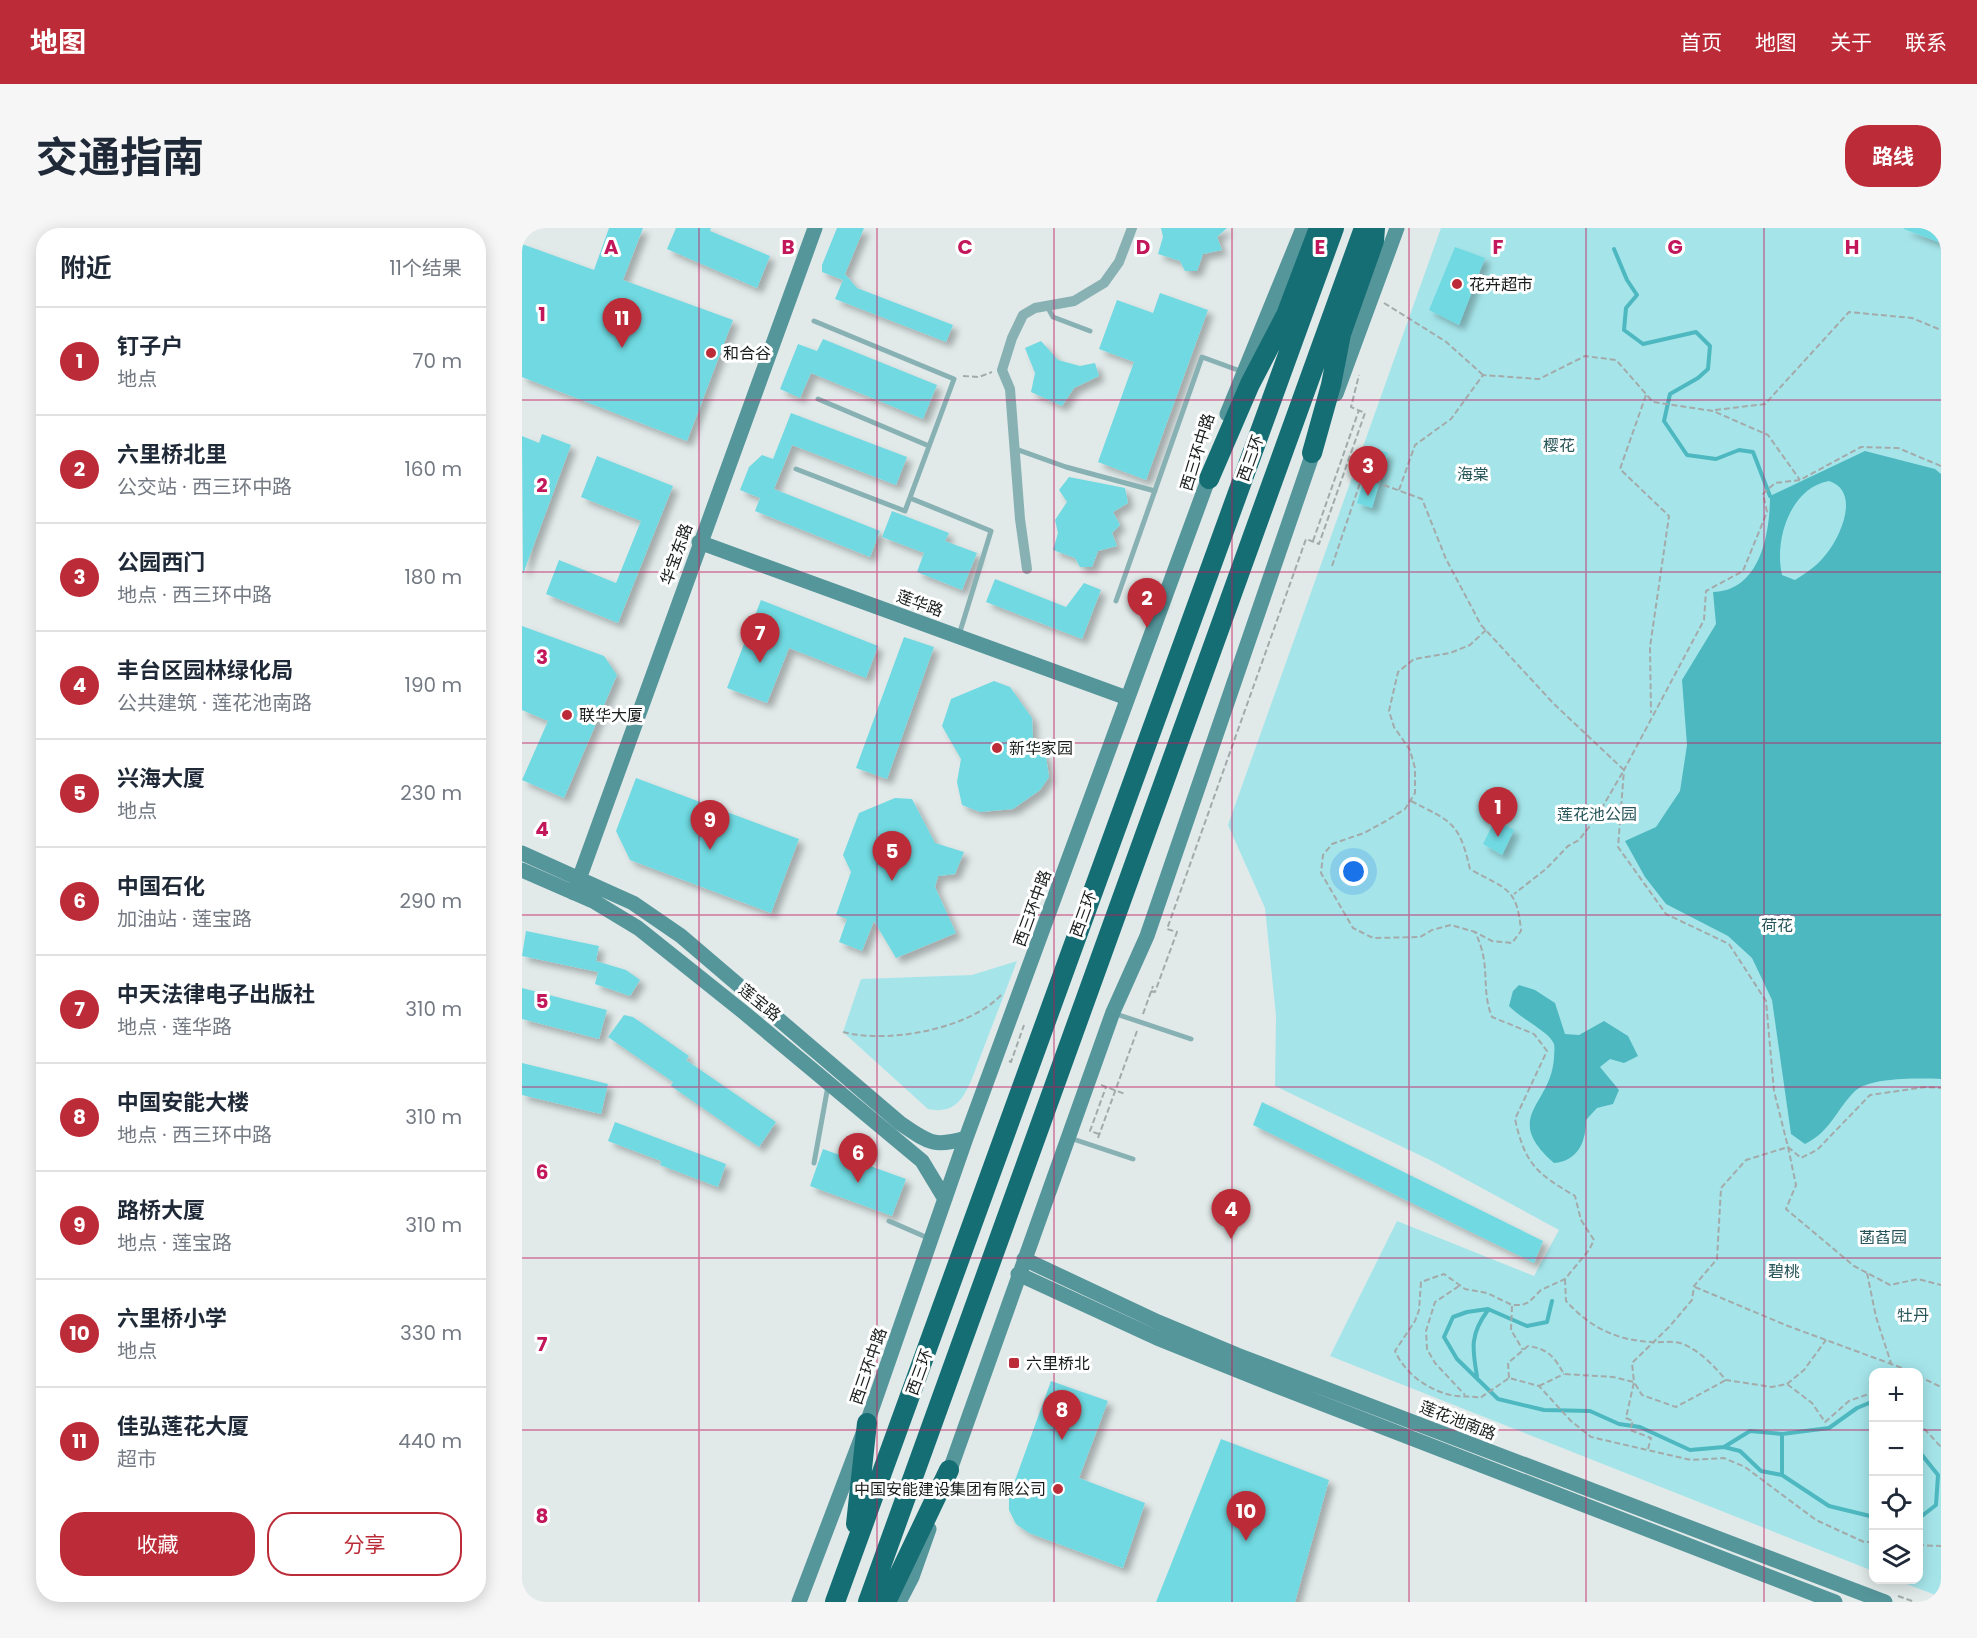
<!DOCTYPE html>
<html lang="zh">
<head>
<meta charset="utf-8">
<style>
  body { margin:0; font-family:Poppins,"Noto Sans SC",sans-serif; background:#f6f6f7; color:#1f2937 }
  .controls { position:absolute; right:18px; bottom:18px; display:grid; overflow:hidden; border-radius:12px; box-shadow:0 3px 15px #0003 }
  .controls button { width:54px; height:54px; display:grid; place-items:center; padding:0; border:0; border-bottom:2px solid #e0e1e3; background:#fff; color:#1f2937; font:30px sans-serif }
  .you { position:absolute; left:832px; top:644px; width:21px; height:21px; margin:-15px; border:4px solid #fff; border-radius:50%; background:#1a73e8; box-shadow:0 0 0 9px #1a73e833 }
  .badge { display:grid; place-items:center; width:39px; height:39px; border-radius:50%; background:#bc2c38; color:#fff; font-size:20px; font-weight:700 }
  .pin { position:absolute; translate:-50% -50px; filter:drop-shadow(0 2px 3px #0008) }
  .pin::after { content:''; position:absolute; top:32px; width:21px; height:18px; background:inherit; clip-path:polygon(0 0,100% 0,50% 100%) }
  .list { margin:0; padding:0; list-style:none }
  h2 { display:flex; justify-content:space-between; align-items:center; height:78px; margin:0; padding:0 24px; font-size:26px }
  h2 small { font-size:20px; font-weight:400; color:#747a83 }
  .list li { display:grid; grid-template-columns:39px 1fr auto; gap:18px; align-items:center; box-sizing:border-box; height:108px; padding:0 24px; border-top:2px solid #e0e1e3 }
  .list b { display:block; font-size:22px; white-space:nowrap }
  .list p { margin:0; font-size:20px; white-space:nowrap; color:#747a83 }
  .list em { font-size:20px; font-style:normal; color:#747a83 }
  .actions { display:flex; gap:12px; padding:18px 24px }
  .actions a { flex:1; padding:14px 0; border:2px solid #bc2c38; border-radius:24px; text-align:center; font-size:21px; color:#bc2c38 }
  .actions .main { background:#bc2c38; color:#fff }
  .icon { flex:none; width:33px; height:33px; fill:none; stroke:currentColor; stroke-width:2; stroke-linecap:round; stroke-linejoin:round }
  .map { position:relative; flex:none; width:1419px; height:1374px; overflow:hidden; border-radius:24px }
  header { display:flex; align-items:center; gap:36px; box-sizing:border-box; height:84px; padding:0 30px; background:#bc2c38; color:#fff }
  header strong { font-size:28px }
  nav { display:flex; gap:33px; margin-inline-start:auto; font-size:21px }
  .intro { display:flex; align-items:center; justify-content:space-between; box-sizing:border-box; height:144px; padding:0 36px }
  h1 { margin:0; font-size:42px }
  .button { padding:15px 27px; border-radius:24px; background:#bc2c38; color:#fff; font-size:21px; font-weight:700 }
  main { display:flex; gap:36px; padding:0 36px }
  aside { flex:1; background:#fff; border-radius:24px; box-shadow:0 3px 15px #0003 }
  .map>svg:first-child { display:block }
</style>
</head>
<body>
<header>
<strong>地图</strong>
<nav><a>首页</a><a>地图</a><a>关于</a><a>联系</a></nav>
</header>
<div class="intro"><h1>交通指南</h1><a class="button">路线</a></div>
<main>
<aside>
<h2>附近<small>11个结果</small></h2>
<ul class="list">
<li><span class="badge">1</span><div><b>钉子户</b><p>地点</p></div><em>70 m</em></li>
<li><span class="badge">2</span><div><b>六里桥北里</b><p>公交站 · 西三环中路</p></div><em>160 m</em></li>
<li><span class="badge">3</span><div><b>公园西门</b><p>地点 · 西三环中路</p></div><em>180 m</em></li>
<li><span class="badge">4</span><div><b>丰台区园林绿化局</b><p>公共建筑 · 莲花池南路</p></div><em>190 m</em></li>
<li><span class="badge">5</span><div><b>兴海大厦</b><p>地点</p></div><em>230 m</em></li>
<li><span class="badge">6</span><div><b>中国石化</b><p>加油站 · 莲宝路</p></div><em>290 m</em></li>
<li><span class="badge">7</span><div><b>中天法律电子出版社</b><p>地点 · 莲华路</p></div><em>310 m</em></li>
<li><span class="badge">8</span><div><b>中国安能大楼</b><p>地点 · 西三环中路</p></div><em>310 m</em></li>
<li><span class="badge">9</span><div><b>路桥大厦</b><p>地点 · 莲宝路</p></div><em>310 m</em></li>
<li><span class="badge">10</span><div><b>六里桥小学</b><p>地点</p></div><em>330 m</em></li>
<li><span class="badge">11</span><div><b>佳弘莲花大厦</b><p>超市</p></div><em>440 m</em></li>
</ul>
<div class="actions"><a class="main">收藏</a><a>分享</a></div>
</aside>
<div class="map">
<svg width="1419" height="1374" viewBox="0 0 1419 1374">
  <defs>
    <filter id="shadow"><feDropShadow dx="5.5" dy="5.5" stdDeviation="3" flood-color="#0004"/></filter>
  </defs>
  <rect width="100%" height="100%" fill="#e1e9e9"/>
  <path fill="#a5e5ea" d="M919,0H1419V1369L1374,1352H1396V1144H1352L1351,1343L808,1128L875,993L1012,1048L1037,1002L910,933L753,858L754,788L743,680L706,597Z
    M495,733L449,853C440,874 430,886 406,881L321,804L339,751L450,747Z"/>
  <path fill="#4db8c0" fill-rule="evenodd" d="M1343,223L1413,241L1419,246V851C1399,850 1348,849 1333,863C1314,882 1309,903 1283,916L1269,906L1250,772L1230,730L1206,708L1144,676L1123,649L1103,613L1134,599L1158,563L1165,517L1160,452L1194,396L1191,364C1238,363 1248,306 1248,268ZM1307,253C1338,263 1320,306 1305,325C1296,337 1286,344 1273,352L1260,347C1252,312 1268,260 1307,253Z
    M997,757L1013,762L1033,775L1043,806L1057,807L1082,793L1106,808L1116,828L1102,835L1088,831L1078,839L1097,862L1091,876L1075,880L1064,892C1064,914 1056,933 1032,935C979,888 1029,878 1032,830C1032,826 1033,820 1032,816C1028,804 999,791 987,778L991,763Z"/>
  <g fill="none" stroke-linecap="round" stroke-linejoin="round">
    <path stroke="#4db8c0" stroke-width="4" d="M1092,21L1105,52L1115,67L1104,80L1102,102L1121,116L1174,104L1188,118L1186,141L1176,150L1148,166L1142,193L1165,227L1194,231L1217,222L1231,224L1248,268
      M1030,1073L1025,1094L1005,1098L966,1081L945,1084L931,1089L922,1109L935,1131L976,1171L1022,1182L1068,1183L1097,1196L1118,1199L1168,1222L1202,1219L1228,1203L1260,1206
      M955,1148C950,1120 948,1106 966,1082
      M1202,1219L1218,1223L1239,1243L1260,1247L1307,1278L1352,1289
      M1396,1222L1416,1247L1414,1277L1396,1291
      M1260,1247V1206L1307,1200L1335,1180L1352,1173"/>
  </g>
  <path fill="#70d9e1" filter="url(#shadow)" d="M87,0H121L101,52L211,92L165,213L0,149V16L72,42Z
    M154,0H189L188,3L248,28L235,60L145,21Z
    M315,0H342L323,46L335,60L431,97L424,114L313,71L321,52L300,44V37Z
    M639,0H705L695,9L700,22L681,26L675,43H663L658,33L636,26L641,9Z
    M1382,0H1419V15L1382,1Z
    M933,19L963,30L937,97L907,82Z
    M638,65L686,82L624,252L576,234L612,134L577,121L595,72L631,85Z
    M301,111L415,157L401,191L289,145L278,170L258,161L276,116L295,123Z
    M519,113L536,132L558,138L573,135L577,148L552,160L540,178L509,164L513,145L503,120Z
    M269,185L385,229L374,257L270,217L252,261L358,303L348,329L233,283L238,270L218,262L227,239L240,227L251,231Z
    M20,206L49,217L1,346L0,208L17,215Z
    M851,220L866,225L850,280L835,275Z
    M75,228L151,258L96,395L24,366L37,332L94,355L119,293L59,269Z
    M547,249L603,260L606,275L591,284L598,297L590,305L595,318L576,323L570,339H558L553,330L531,322L536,305L533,292L545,274L537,262Z
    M370,283L427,305L423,313L455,325L440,362L395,344L402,325L360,309Z
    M473,351L544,379L562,355L579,362L560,411L464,374Z
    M239,372L356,418L344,450L267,420L245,475L205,460Z
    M0,398L82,428L95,447L42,570L0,552L26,493L0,482Z
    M382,409L412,419L365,551L334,540Z
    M472,453L488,459L510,490L511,511L524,529L527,549L518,562L491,581L458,584L440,577L435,554L439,531L420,498L429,471Z
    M114,550L277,611L249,685L108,632L94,603Z
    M373,570L390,571L413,615L442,624L433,646L416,648L413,659L434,705L374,730L352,693L340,723L317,714L325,691L314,687L329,644L321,627L337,585Z
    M973,592L992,602L980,627L961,616Z
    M4,703L77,718L74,733L104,742L118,752L108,768L73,756L76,744L0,728Z
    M0,760L85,782L77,811L0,791Z
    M102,787L111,789L167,828L164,832L254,894L237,919L149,858L151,854L86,809Z
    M0,835L86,856L79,886L0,867Z
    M740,874L1021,1013L1012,1035L731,897Z
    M93,894L204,936L196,959L138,937L139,933L86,913Z
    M301,921L384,951L370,988L288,958Z
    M529,1153L586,1173L557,1250L623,1275L601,1340L507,1305L494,1296L487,1282V1269Z
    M699,1211L807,1252L773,1374H634Z"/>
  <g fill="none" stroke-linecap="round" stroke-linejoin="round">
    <path stroke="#a4aaaa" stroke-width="2" stroke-dasharray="6 3" stroke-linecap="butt" d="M862,75L923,113L961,147
      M441,148L457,149L470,144
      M1124,167L1098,241L1147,288L1128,419L1129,485
      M1193,182L1243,176L1327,84L1390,90L1419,102
      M1419,238L1376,220L1339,219L1278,252L1253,255L1241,266L1245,284L1221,343L1184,363L1182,392L1102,542L1096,619L1144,686L1207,716L1244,773L1252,863L1266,919L1279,930L1295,922L1348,867L1404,859L1419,860
      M877,262L893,217L929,191L961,147L1017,151L1063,128L1094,132L1131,174L1191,183L1246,207L1278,252
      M791,313L837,182
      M810,338L840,249L900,271L924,331L959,397L1032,476L1102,542L1074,590L1057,612L1046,618L1024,641L992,666
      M964,402L948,417L928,425L892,431L876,444L867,483L872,499L888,522L893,540V565L883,581L864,593L842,605L810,616L801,627L799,645L831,700L851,710L898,709L910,702L929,697L953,704C970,738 958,759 970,789L1012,806L1025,823L993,891C1003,936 1014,945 1053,968L1059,992L1072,1012L1067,1022L1043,1051L1019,1062L1007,1074L1000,1077H990L965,1065L943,1061L922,1046L899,1054L897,1082L893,1093L873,1123C883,1146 909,1165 935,1168C943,1169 950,1168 958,1170L987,1150L1017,1158L1049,1193L1069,1209L1169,1232L1202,1230L1223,1239L1294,1292L1342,1314H1352
      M889,573C930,594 937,594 948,641C984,662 995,658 999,703L990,715L970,713L953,704
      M629,763L633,764L655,704L645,701L784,311L797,316L843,185L829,179L837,147
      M621,786L631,758
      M321,804C367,816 449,801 481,765
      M487,833L489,834L502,797
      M579,857L603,866
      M577,906L568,903L584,859
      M576,910L615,803
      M1345,1045L1354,1089L1369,1135
      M1043,1051L1044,1073C1068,1099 1093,1112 1129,1114C1139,1115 1151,1112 1161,1116C1178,1123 1192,1138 1204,1152L1250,1159L1265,1156L1290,1175L1303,1194L1327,1173L1352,1164
      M937,1058L913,1074L904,1103L905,1121L913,1135L943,1167
      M1173,1059L1266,1098L1391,1144
      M990,1078L989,1102L1001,1122
      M1396,1148L1419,1159
      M987,1150L986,1135L1006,1118C1027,1121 1032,1129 1042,1146L1091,1149L1112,1154L1120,1167L1154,1179L1204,1152
      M1265,1156L1282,1142L1304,1112
      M1017,1158L1042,1146
      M1396,1194L1419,1219
      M1126,1221L1129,1210L1108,1202L1111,1193L1104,1190L1112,1154L1110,1135L1148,1098L1170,1072L1172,1058L1195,1031L1199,960L1224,932L1266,919L1274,957L1264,981L1332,1038L1368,1057L1396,1051L1419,1057
      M1396,1317L1419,1318
      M1376,1368L1393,1374"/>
    <path stroke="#88b1b4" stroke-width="5" d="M525,78L531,89L568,103
      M296,171L407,218
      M494,221L544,239L633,263
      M274,241L383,283L432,151L292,93
      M388,270L469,303L437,407
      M594,373L680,129L721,144
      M594,786L669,811
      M548,910L611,931
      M292,935L306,858
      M367,993L406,1010"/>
    <path stroke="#88b1b4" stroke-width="10" d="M505,341L498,291L488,161L480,142L490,110L501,87L513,80L552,73L582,55L597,34L610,0"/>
    <path stroke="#55969b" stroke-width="15" d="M814,166L875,0
      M705,186L781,0
      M177,314L605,470
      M0,625L111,675L159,708L378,895C406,914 411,920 444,910
      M0,642L73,674L116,700L220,783L400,933L423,971
      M52,665L293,0
      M502,1031L636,1094L715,1127L1363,1374
      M496,1046L635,1110L747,1155L1313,1374
      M424,1253L591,784L625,708L794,216
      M277,1374L345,1195L444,910L690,241
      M377,1374L390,1349L407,1301"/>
    <path stroke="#146e74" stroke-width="20" d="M790,225L809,157L819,106L852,13L853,0
      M687,251L728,156L764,87L797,0
      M334,1296L345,1195
      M313,1374L812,0
      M346,1374L842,0
      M364,1374L427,1242"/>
  </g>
  <path fill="none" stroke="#c2185b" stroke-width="1.5" stroke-opacity="0.55" d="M177,0V1374M355,0V1374M532,0V1374M710,0V1374M887,0V1374M1064,0V1374M1242,0V1374M0,172H1419M0,344H1419M0,515H1419M0,687H1419M0,859H1419M0,1030H1419M0,1202H1352M1396,1202H1419"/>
  <g fill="#bc2c38" stroke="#fff" stroke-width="2">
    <circle cx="935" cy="56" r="6"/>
    <circle cx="189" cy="125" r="6"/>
    <circle cx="45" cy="487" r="6"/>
    <circle cx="475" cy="520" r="6"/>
    <rect x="486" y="1129" width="12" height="12" rx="3"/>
    <circle cx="536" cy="1261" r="6"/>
  </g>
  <g text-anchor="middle" stroke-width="6" stroke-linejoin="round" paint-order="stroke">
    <g font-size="16" fill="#1a1d1d" stroke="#fff" text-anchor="start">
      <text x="947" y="62">花卉超市</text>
      <text x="201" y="131">和合谷</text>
      <text x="57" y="493">联华大厦</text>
      <text x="487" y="526">新华家园</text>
      <text x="504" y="1141">六里桥北</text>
      <text x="524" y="1267" text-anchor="end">中国安能建设集团有限公司</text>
    </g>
    <g font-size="16" fill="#275559" stroke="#fff">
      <text x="1037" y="223">樱花</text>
      <text x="951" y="252">海棠</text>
      <text x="1075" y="592">莲花池公园</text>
      <text x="1255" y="703">荷花</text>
      <text x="1361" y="1015">菡萏园</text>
      <text x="1262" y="1049">碧桃</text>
      <text x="1391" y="1093">牡丹</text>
    </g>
    <g font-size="16" fill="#1a1d1d" stroke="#fff">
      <text transform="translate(675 224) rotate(-73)" y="6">西三环中路</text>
      <text transform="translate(728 230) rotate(-70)" y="6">西三环</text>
      <text transform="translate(154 326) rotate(-70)" y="6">华宝东路</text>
      <text transform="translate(398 375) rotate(20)" y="6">莲华路</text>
      <text transform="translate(510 680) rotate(-70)" y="6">西三环中路</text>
      <text transform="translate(561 686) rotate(-70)" y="6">西三环</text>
      <text transform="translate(238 774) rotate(39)" y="6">莲宝路</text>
      <text transform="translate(346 1138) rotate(-71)" y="6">西三环中路</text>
      <text transform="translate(397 1144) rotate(-70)" y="6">西三环</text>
      <text transform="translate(936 1192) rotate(21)" y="6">莲花池南路</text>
    </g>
  </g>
  <g font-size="20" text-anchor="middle" font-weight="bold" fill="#c2185b" stroke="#fff" stroke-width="6" stroke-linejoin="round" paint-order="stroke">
    <text x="89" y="26">A</text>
    <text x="266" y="26">B</text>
    <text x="443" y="26">C</text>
    <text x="621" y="26">D</text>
    <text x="798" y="26">E</text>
    <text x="976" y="26">F</text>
    <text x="1153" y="26">G</text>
    <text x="1330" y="26">H</text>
    <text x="20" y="93">1</text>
    <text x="20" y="264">2</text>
    <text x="20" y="436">3</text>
    <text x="20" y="608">4</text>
    <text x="20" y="780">5</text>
    <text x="20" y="951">6</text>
    <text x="20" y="1123">7</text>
    <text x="20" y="1295">8</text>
  </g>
</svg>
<div class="controls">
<button>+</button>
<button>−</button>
<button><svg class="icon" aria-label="locate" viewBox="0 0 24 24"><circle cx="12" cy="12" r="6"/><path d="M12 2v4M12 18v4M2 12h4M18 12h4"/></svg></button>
<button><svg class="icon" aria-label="layers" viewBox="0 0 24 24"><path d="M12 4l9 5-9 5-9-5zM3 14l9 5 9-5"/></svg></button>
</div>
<div class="you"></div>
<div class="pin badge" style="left:976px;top:609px">1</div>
<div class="pin badge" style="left:625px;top:400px">2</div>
<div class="pin badge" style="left:846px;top:268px">3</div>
<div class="pin badge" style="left:709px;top:1011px">4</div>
<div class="pin badge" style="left:370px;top:653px">5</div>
<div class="pin badge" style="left:336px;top:955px">6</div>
<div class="pin badge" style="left:238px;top:435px">7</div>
<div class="pin badge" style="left:540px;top:1212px">8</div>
<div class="pin badge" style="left:188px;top:622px">9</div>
<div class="pin badge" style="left:724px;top:1313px">10</div>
<div class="pin badge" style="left:100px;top:120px">11</div>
</div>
</main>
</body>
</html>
